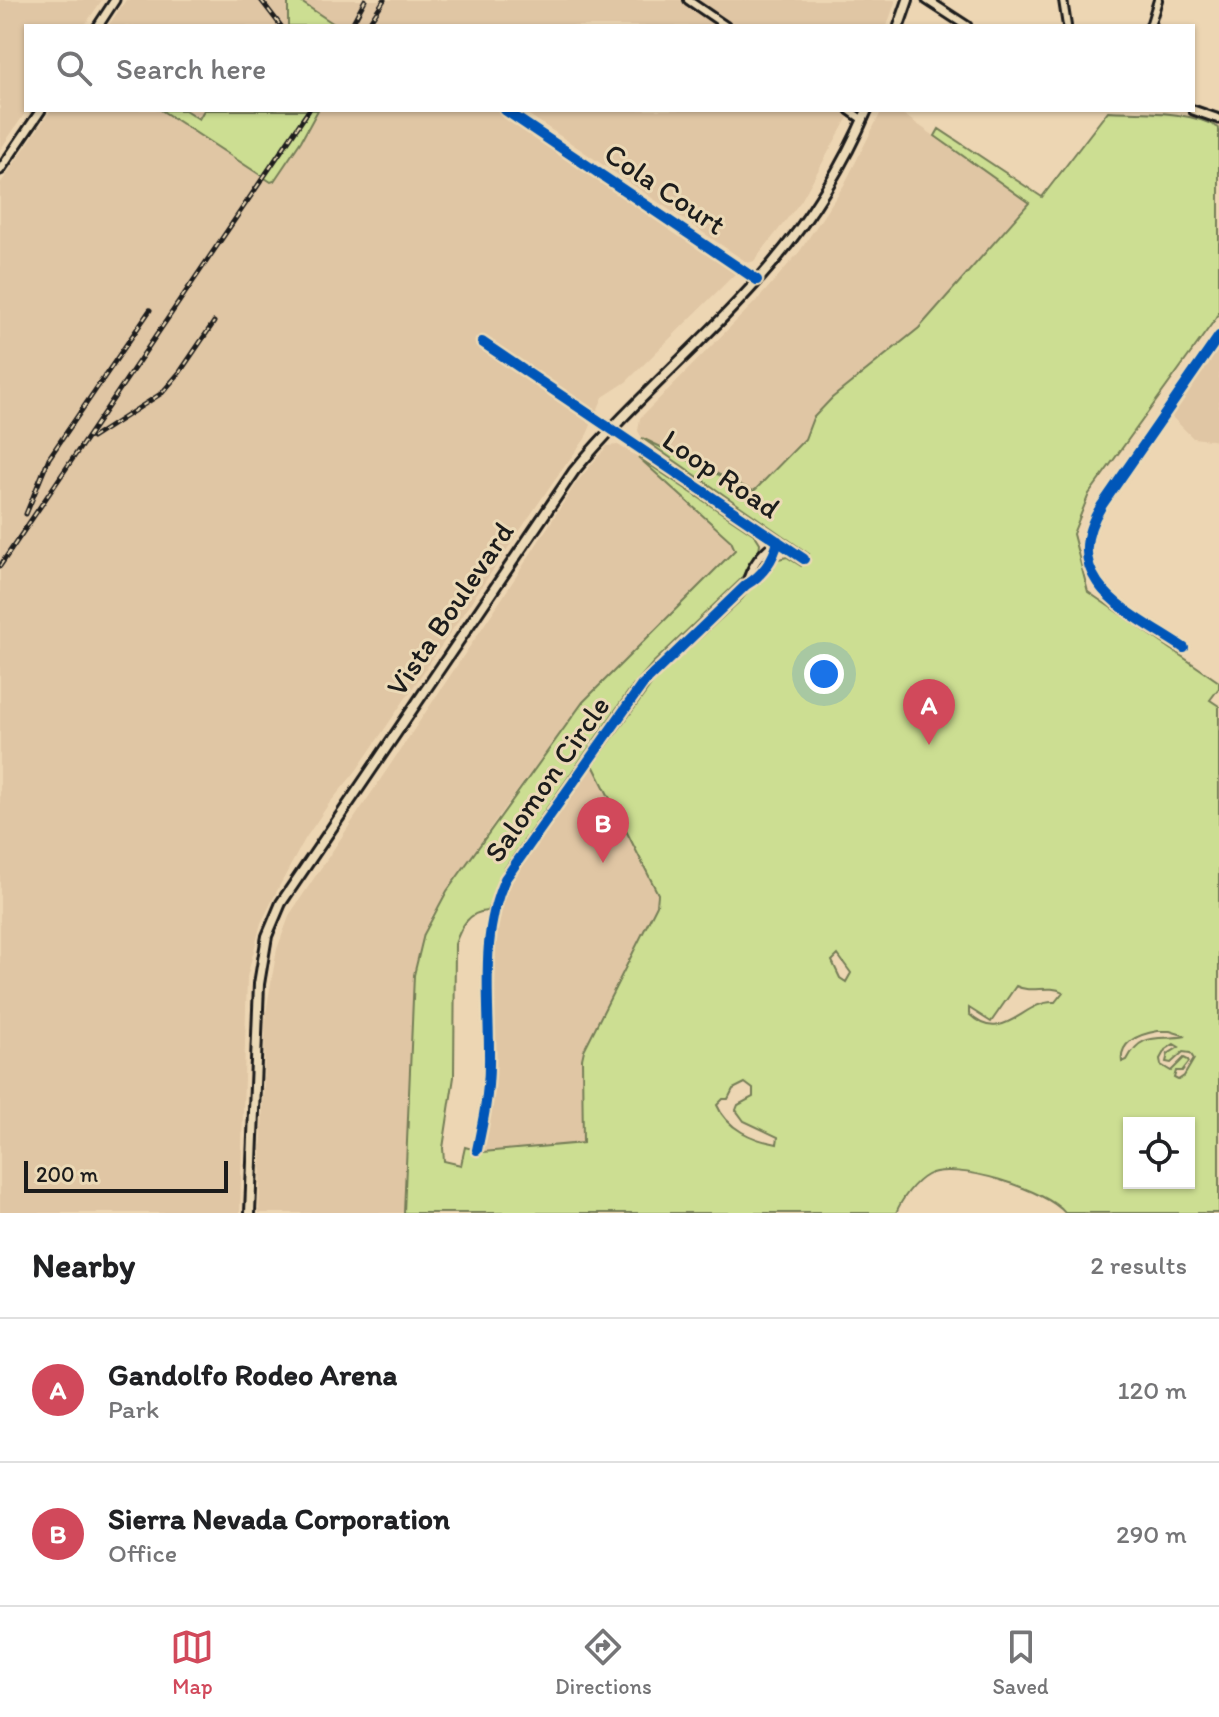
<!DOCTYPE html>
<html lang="en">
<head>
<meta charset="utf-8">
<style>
  body { margin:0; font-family:Itim,sans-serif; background:#f2f2f2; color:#202124 }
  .controls { position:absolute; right:24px; bottom:24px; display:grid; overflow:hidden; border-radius:0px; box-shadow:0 2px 6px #0004 }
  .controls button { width:72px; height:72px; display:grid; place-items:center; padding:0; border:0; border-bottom:2px solid #e0e0e0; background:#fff; color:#202124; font:40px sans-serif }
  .scale { position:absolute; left:24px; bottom:20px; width:204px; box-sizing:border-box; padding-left:8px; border:4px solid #1c1c1c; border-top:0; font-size:22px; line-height:28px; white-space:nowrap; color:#1c1c1c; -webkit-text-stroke:6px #ebd9b6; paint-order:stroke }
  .you { position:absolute; left:824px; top:674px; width:28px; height:28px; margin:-20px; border:6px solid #fff; border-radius:50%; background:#1a73e8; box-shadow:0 0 0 12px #1a73e833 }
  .badge { display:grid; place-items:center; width:52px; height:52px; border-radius:50%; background:#d1495b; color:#fff; font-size:26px; font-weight:700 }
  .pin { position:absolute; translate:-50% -66px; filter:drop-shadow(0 2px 4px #0008) }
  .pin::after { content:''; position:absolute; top:42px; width:28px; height:24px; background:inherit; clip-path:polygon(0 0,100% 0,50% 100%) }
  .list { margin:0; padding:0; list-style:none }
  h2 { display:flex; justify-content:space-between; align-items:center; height:104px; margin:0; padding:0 32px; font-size:34px }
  h2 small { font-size:26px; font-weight:400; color:#757577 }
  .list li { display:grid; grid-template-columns:52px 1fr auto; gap:24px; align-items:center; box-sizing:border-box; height:144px; padding:0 32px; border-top:2px solid #e0e0e0 }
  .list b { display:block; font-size:30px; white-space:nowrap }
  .list p { margin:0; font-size:26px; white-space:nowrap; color:#757577 }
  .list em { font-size:26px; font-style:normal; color:#757577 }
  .icon { flex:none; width:44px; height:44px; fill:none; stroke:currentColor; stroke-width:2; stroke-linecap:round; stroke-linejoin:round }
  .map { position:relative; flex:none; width:1219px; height:1213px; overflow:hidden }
  .search { position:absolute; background:#fff; box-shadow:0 2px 6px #0004; left:24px; right:24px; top:24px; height:88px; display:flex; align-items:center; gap:20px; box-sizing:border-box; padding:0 28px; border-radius:0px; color:#757577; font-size:30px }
  .sheet { height:392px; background:#fff }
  nav { display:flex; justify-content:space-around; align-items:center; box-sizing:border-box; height:112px; border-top:2px solid #e0e0e0; background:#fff; font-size:22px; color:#757577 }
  nav a { display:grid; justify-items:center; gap:4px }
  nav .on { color:#d1495b }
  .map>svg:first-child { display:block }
</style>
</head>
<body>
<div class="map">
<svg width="1219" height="1213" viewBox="0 0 1219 1213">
  <rect width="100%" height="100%" fill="#edd6b3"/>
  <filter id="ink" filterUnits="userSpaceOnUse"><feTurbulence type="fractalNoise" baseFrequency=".0125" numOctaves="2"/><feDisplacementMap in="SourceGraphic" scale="16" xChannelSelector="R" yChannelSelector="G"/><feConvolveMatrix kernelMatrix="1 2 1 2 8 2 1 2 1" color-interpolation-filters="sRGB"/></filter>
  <g filter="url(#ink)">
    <path fill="#e0c6a4" d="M0,0H102L84,26H26L27,110L0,150Z
      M126,0H895V2L887,26H108Z
      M51,110H497L737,272L626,382L603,397L585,439L555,479L356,771L328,805L305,839L280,885L261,923L247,977L240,1213H0V184Z
      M522,110H852L801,201L754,261L748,263Z
      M882,110H897L1029,202L919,328L832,398L813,418L805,439L753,491L642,438L638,431L640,418L760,297L800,251L844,185Z
      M1219,343V441L1193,438L1170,415Z
      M618,445L638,457L731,541L735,550L734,554L583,702L495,821L431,917L419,951L414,975L404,1213H259L266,1012L277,949L290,914L501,600L576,483L607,446Z
      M593,765L656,887L657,905L584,1050L582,1059L583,1144L483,1152L494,1081L496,939L500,910L515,876Z"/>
    <path fill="#ccde92" stroke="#747d57" stroke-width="2" fill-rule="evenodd" d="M288,0H298L337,26H288Z
      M161,110H185L199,119L204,110H318L301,141L274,181L271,182Z
      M1108,111C1143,113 1188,110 1219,128V314L1089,494L1073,534L1088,592L1219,682V688L1210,700L1219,706V1213H1065C1047,1190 954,1160 927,1175C914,1182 901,1200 896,1213H404L414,975L424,934L447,891L583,702L735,550L731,541L638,457L755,535L760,543L759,552L740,580L653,663L630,689L504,869L487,911C468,912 461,927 455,944L454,1077L443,1148L444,1161L461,1165L465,1147L483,1152L583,1143L582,1059L584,1050L657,905L658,894L593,765L655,680L742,599L774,560L787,557L801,566L809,554L642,438L753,491L756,489L805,439L813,418L832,398L919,328L1029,203L935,136L939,129L1042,197ZM838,955L851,973L846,982L840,978L832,961ZM1016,986C1031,994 1049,984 1063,992L1055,1002C1023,1000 1003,1047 969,1014V1008L991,1022ZM1158,1031H1170L1186,1036C1160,1041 1142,1030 1127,1060L1122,1062C1119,1041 1140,1034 1158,1031ZM1174,1044L1179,1047L1168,1054L1166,1062L1171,1063L1183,1052L1190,1053L1194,1059L1184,1076L1178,1080L1174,1078L1176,1071H1182L1189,1062L1188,1060L1184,1058L1171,1071L1161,1065L1160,1059L1165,1050ZM745,1083L753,1089V1097L738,1105L736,1110L744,1121L778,1137L777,1144C753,1140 727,1129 717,1105L723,1099H728L733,1089ZM1129,1123H1189V1183H1129Z"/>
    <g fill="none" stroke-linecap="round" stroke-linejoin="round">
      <g stroke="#1c1c1c" stroke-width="12">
        <path id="minor" d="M688,0L726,26
          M1063,0L1067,26
          M1150,26L1158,0
          M505,110L757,280
          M849,110L863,120
          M482,342L804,559
          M746,585C749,568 763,549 778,541
          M1184,648C1130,612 1054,581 1102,505L1219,336
          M477,1150C483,1122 489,1093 489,1064C490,1003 479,936 505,879L642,685L746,585C762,576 774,559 778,541"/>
      </g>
      <g stroke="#1c1c1c" stroke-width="13">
        <path id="tertiary" d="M927,0L967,26
          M98,26L115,0
          M1193,110L1219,119
          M0,170L41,110"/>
      </g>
      <g stroke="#1c1c1c" stroke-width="14">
        <path id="secondary" d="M899,26L908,0
          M250,1213L259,984L267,936L281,903L574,471C635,398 710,337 771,265C811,218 843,166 867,110"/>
      </g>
      <use href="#minor" stroke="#ebd9b6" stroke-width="6"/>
      <use href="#tertiary" stroke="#ebd9b6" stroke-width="7"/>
      <use href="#secondary" stroke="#ebd9b6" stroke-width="8"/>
      <g stroke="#1c1c1c" stroke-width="5">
        <path id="rail" d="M261,0L281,26
          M351,26L365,0
          M367,26L384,0
          M92,438L162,393L180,372L214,322
          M26,514L49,458L150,310
          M0,566L309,110"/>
      </g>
      <use href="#rail" stroke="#ebd9b6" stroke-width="2" stroke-dasharray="6" stroke-linecap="butt"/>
      <g stroke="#ebd9b6" stroke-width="15">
        <path id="cycleway" d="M505,110L757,280
          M482,342L804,559
          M1184,648C1130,612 1054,581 1102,505L1219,336
          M477,1150C483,1122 489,1093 489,1064C490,1003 479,936 505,879L642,685L746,585C762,576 774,559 778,541"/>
      </g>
      <use href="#cycleway" stroke="#0057b8" stroke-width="10"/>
    </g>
  </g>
  <g text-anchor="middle" stroke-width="6" stroke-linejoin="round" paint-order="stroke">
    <g font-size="30" fill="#1c1c1c" stroke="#ebd9b6">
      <text transform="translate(665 189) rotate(34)" y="10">Cola Court</text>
      <text transform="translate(721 474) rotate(34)" y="10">Loop Road</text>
      <text transform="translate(450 609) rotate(-56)" y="10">Vista Boulevard</text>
      <text transform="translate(547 779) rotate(-55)" y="10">Salomon Circle</text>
    </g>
  </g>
</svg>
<div class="controls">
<button><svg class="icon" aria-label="locate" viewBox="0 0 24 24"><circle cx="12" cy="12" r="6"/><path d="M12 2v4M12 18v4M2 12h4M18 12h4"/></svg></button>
</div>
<div class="scale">200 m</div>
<div class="you"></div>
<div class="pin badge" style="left:929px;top:745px">A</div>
<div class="pin badge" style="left:603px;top:863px">B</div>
<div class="search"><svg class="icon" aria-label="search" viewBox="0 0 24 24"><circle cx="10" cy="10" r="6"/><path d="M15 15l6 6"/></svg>Search here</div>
</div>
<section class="sheet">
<h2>Nearby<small>2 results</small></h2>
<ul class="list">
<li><span class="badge">A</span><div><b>Gandolfo Rodeo Arena</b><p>Park</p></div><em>120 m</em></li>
<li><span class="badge">B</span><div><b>Sierra Nevada Corporation</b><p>Office</p></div><em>290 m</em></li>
</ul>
</section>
<nav>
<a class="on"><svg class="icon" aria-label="map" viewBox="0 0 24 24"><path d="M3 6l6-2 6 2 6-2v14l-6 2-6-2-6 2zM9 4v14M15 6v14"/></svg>Map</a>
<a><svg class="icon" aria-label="directions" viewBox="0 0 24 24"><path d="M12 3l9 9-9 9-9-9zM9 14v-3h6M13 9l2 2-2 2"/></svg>Directions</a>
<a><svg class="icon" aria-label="saved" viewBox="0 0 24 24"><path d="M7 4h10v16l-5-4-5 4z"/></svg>Saved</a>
</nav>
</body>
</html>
